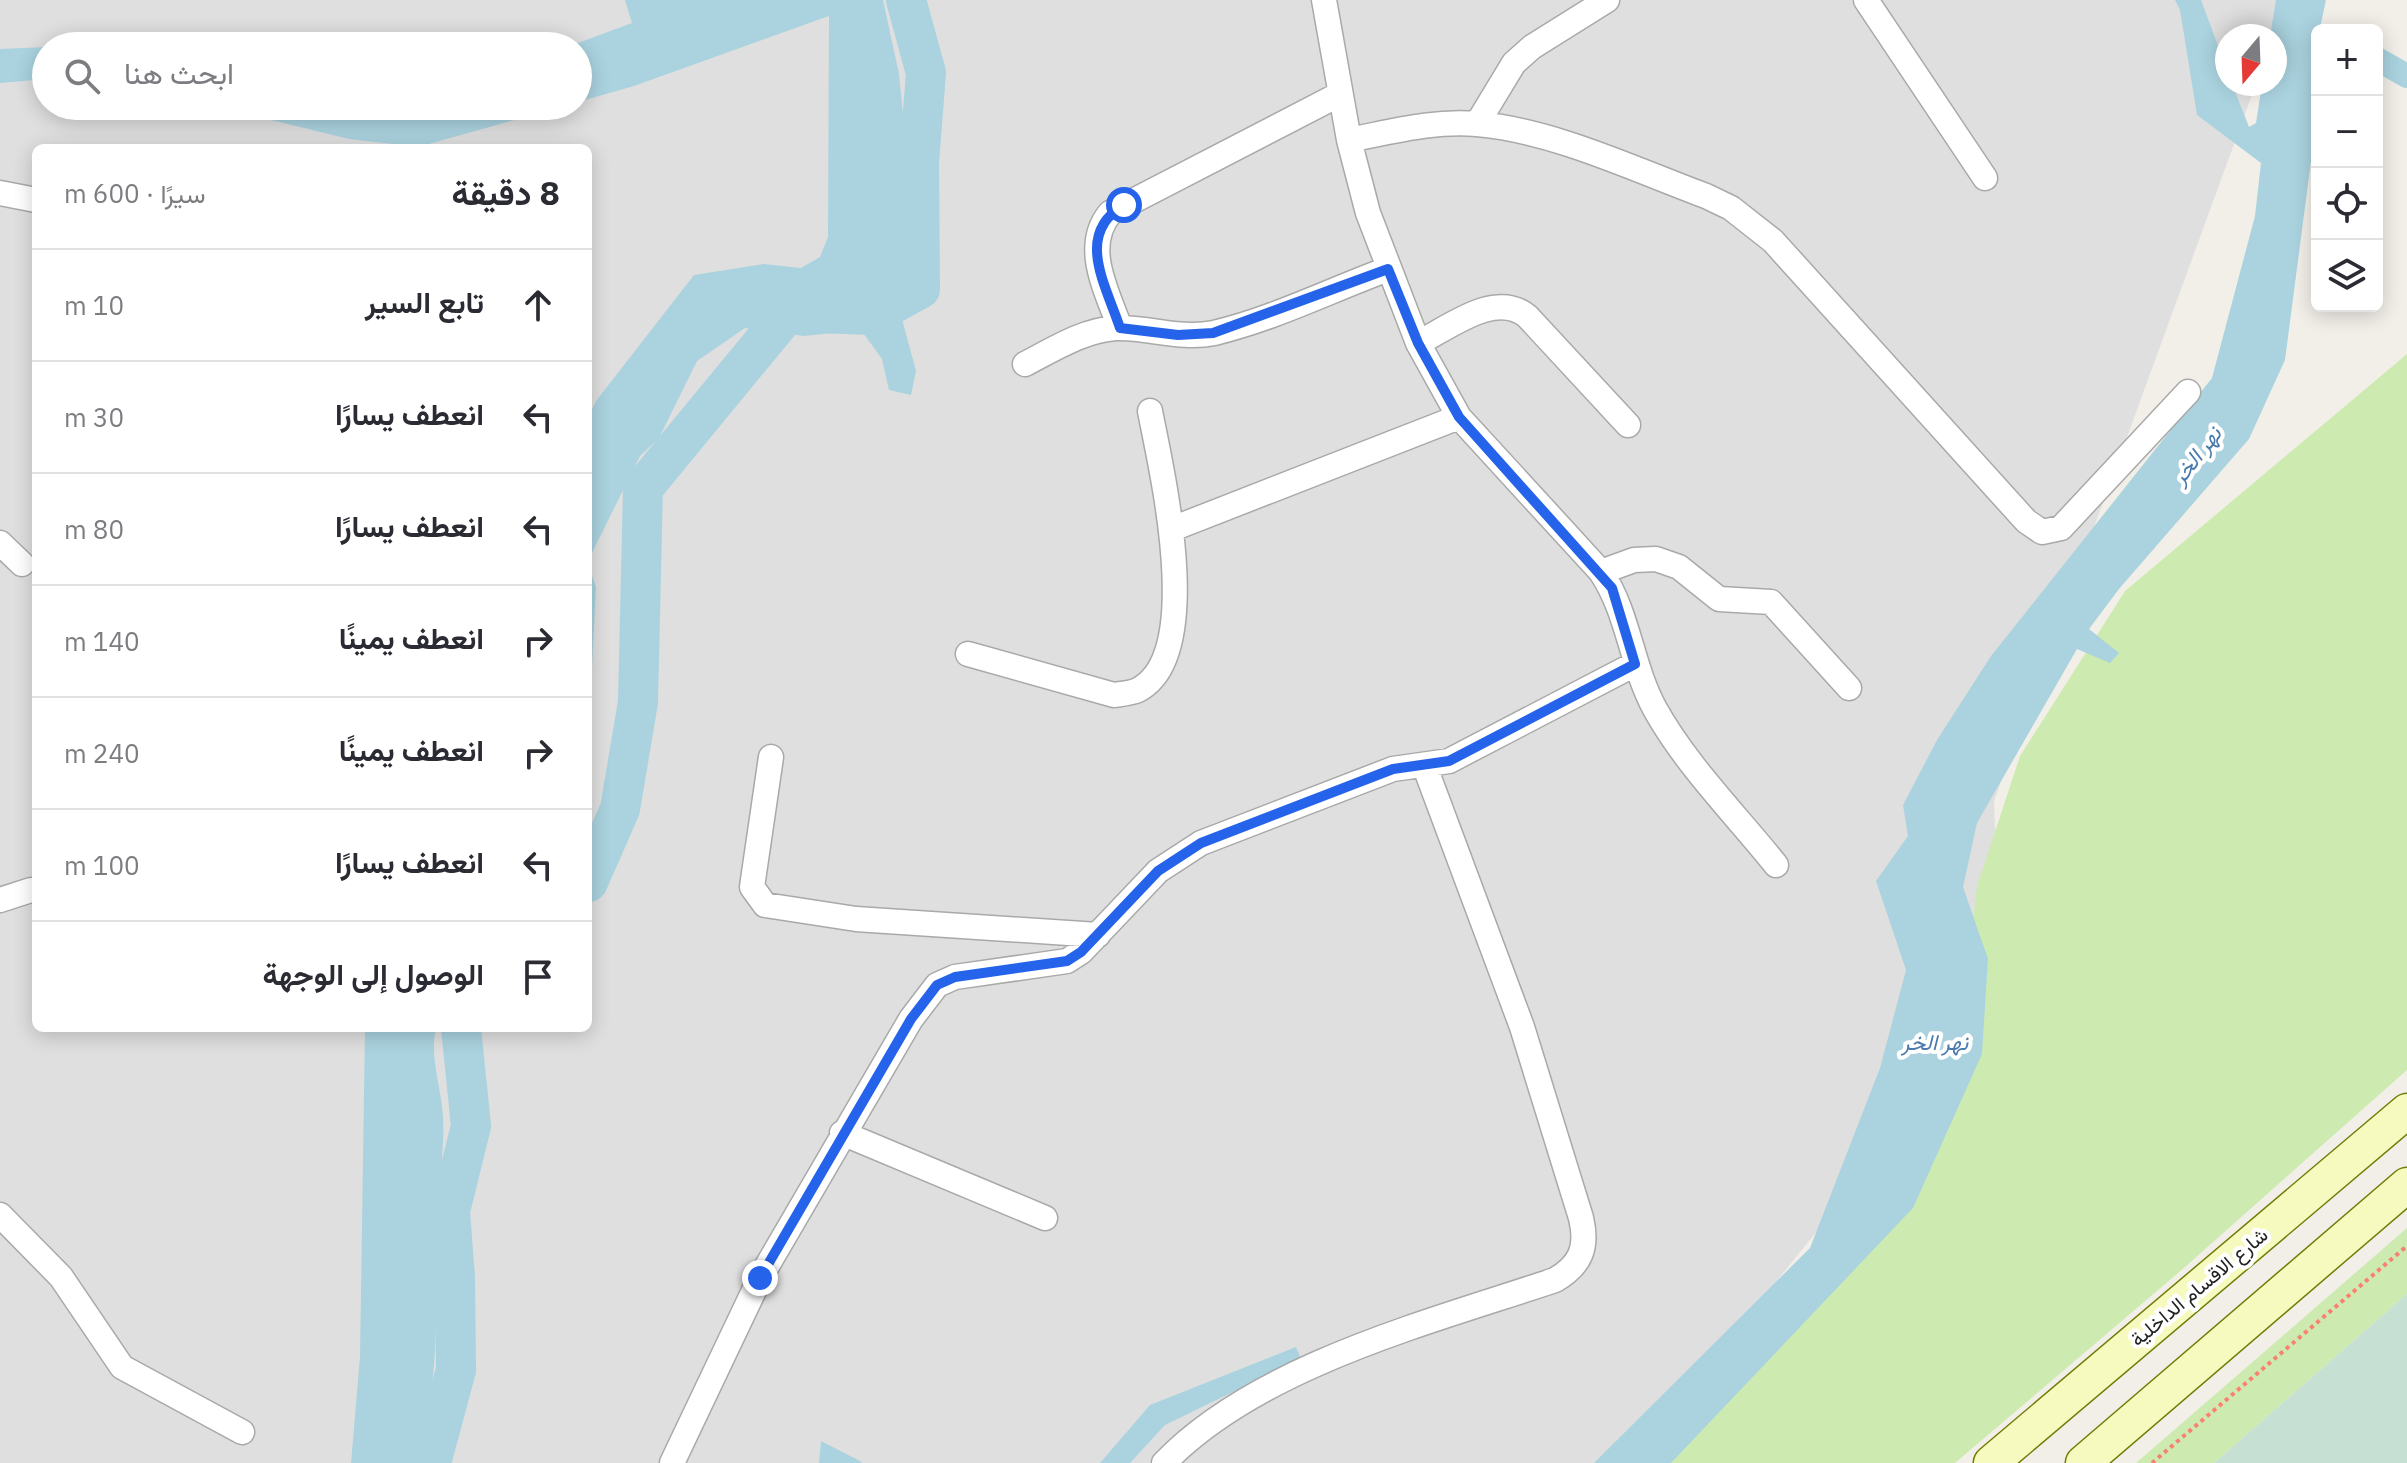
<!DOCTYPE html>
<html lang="ar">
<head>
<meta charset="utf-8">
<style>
  body { margin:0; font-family:"IBM Plex Sans",Vazirmatn,sans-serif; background:#f7f7f7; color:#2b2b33; direction:rtl }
  .controls { position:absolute; right:24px; top:24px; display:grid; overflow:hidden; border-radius:12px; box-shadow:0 4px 20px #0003 }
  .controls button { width:72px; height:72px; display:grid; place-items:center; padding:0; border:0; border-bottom:2px solid #e1e1e2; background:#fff; color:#2b2b33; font:40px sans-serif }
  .compass { position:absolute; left:2215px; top:24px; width:72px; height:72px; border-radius:50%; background:#fff; box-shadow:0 4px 20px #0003; rotate:199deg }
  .stop { position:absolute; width:24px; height:24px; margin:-18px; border:6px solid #2563eb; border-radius:50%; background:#fff }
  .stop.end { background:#2563eb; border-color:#fff; box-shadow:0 2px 8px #0008 }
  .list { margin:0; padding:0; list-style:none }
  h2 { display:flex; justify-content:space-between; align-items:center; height:104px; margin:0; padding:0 32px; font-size:34px }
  h2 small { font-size:26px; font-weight:400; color:#7c7c81 }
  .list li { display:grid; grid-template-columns:52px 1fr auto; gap:24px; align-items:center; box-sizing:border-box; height:112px; padding:0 32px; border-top:2px solid #e1e1e2 }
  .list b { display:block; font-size:30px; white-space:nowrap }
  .list em { font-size:26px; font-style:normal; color:#7c7c81 }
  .icon { flex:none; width:44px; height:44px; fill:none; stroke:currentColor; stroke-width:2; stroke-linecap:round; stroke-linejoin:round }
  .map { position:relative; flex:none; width:2407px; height:1463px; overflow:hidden; direction:ltr }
  .search { position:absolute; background:#fff; box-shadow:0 4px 20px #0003; left:32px; top:32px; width:560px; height:88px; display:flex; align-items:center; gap:20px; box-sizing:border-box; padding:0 28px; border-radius:44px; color:#7c7c81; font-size:30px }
  .panel { position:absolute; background:#fff; box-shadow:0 4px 20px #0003; left:32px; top:144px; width:560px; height:888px; border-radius:12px; direction:rtl }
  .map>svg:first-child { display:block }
</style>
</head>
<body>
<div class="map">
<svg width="2407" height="1463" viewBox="0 0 2407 1463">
  <rect width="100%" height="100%" fill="#f2efe9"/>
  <path fill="#e0dfdf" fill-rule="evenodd" d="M0,0H2287L2273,36H2227V84H2256L1994,801L2002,1003L1629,1463H0ZM46,46H578V106H46ZM36,148H588V1028H36Z"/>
  <path fill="#cdebb0" d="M2407,354V1070L2185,1267L1955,1463H1659L1952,1104L1977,886L2020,756L2125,591Z
    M2407,1228V1294L2214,1463H2136Z"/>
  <path fill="#c6e0d4" d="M2407,1294V1463H2214Z"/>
  <path fill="#aad3df" d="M625,0H883L899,74L906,144L902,319L916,371L911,395L889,390L882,359L861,330L804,336L745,328L697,361L659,438L640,456L588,561V418L596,401L694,275L764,264L801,268L820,257L828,237L829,16L634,86L578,102V46H570L632,23Z
    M2175,0H2201L2227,70V84H2232L2249,127L2256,123L2262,84H2275V36H2270L2276,0H2326L2320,28L2326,30H2317V115L2285,360L2249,439L2119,589L2089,629L2119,653L2110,663L2077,649L1977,823L1963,887L1988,959L1982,1054L1913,1208L1671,1463H1594L1810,1248L1880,1068L1906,970L1876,881L1908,836L1903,805L1937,740L1991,656L2212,378L2255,216L2261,163L2197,115L2180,10Z
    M46,47V79L0,83V49Z
    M214,106H564L418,147L349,139Z
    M588,565L596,587L588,745Z
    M365,1028H436C429,1058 442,1088 443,1118C445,1154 437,1192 436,1228C435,1307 442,1388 414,1463H351L360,1357Z
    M1296,1347L1301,1359L1165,1425L1130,1463H1100L1150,1405Z
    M821,1441L860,1461L862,1463H819Z"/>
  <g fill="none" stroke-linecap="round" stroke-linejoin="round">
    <path stroke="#aad3df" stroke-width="24" d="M2377,59L2407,76"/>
    <path stroke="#aad3df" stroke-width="40" d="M588,882L620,809L638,702L643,488L788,312L872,315L920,289L919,163L926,73L906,0
      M431,1463L456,1370L455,1278L450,1211L471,1126L461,1028"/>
    <g stroke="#a9a9a9" stroke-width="27">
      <path id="street" d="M1324,0L1349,140L1368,213L1418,343L1459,417L1601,572C1629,614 1631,665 1655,709C1686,765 1736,815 1776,865
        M1866,0L1985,178
        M1477,124L1514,63L1532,47L1607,0
        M1349,140C1391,132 1434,120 1477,124C1552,130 1636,170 1706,196L1731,208L1773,241L2026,521L2042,532L2061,528L2188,392
        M0,193L36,200
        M1120,328C1107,291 1082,247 1110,213L1340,94
        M1418,343C1449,328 1495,290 1527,316L1628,425
        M1025,364C1054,349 1084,330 1116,328C1149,327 1181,340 1214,333C1273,319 1331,290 1388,269
        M1172,529L1459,417
        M0,543L22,564
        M1601,572L1634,560L1656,559L1679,567L1719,599L1771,602L1849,688
        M968,654L1114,695C1121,694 1132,693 1138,690C1206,655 1161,469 1150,411
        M771,757L752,887L765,905L856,919L1098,935
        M0,900L31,890
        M842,1133L1045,1218
        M0,1215L61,1277L122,1367L242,1432
        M672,1463L760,1278L911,1019L937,985L955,977L1067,961L1081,952L1158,871L1201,843L1393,769L1449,761L1635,664
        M1164,1463C1257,1366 1430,1322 1555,1280C1581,1265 1588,1247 1581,1218L1522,1027L1425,767"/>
    </g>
    <g stroke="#707d05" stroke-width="37">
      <path id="secondary" d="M1991,1463L2407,1111
        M2083,1463L2407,1185"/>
    </g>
    <path stroke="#fa8072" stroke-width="4" stroke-dasharray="4 4" stroke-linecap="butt" d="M2152,1463L2407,1246"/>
    <use href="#street" stroke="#fff" stroke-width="24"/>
    <use href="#secondary" stroke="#f7fabf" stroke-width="34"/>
  </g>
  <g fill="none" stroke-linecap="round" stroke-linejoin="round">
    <path stroke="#2563eb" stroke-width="10" d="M760,1278L911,1019L937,985L955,977L1067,961L1081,952L1158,871L1201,843L1393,769L1449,761L1635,664L1612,588L1459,417L1418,343L1388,269L1213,333L1178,335L1120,328C1106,285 1074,234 1124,205"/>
  </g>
  <g text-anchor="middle" stroke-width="8" stroke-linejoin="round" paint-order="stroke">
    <g font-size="20" fill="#222" stroke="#fff">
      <text transform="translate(2199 1287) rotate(-40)" y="7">شارع الاقسام الداخلية</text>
    </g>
    <g font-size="22" font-style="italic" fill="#4a7aab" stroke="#fff">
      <text transform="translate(2196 455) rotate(-52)" y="8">نهر الخر</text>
      <text x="1935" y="1050">نهر الخر</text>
    </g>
  </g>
</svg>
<div class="controls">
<button>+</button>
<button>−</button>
<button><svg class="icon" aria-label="locate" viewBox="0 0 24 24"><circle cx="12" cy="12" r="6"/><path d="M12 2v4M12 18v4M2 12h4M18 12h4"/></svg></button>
<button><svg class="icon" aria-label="layers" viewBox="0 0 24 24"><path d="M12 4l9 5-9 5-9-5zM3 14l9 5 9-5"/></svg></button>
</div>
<svg class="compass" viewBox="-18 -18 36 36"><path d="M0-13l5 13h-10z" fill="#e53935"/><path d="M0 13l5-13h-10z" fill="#7c7c81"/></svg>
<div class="stop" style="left:1124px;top:205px"></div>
<div class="stop end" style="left:760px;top:1278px"></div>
<div class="search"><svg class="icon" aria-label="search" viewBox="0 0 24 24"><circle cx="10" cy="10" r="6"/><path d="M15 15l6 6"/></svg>ابحث هنا</div>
<section class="panel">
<h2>8 دقيقة<small>سيرًا · 600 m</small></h2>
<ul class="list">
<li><svg class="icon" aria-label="ahead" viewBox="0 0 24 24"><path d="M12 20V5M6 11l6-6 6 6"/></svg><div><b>تابع السير</b></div><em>10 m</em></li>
<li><svg class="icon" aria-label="left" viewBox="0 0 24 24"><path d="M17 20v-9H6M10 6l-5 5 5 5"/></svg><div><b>انعطف يسارًا</b></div><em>30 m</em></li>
<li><svg class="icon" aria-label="left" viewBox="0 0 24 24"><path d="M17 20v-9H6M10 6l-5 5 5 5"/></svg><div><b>انعطف يسارًا</b></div><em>80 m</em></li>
<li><svg class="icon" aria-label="right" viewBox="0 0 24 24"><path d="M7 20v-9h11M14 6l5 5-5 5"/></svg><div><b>انعطف يمينًا</b></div><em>140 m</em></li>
<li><svg class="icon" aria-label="right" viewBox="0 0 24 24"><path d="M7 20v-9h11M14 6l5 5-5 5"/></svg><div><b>انعطف يمينًا</b></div><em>240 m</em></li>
<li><svg class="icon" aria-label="left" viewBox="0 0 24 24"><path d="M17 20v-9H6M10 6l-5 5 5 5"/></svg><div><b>انعطف يسارًا</b></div><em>100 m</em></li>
<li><svg class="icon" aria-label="arrive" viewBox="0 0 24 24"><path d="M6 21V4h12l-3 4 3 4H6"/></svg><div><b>الوصول إلى الوجهة</b></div></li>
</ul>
</section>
</div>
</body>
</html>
